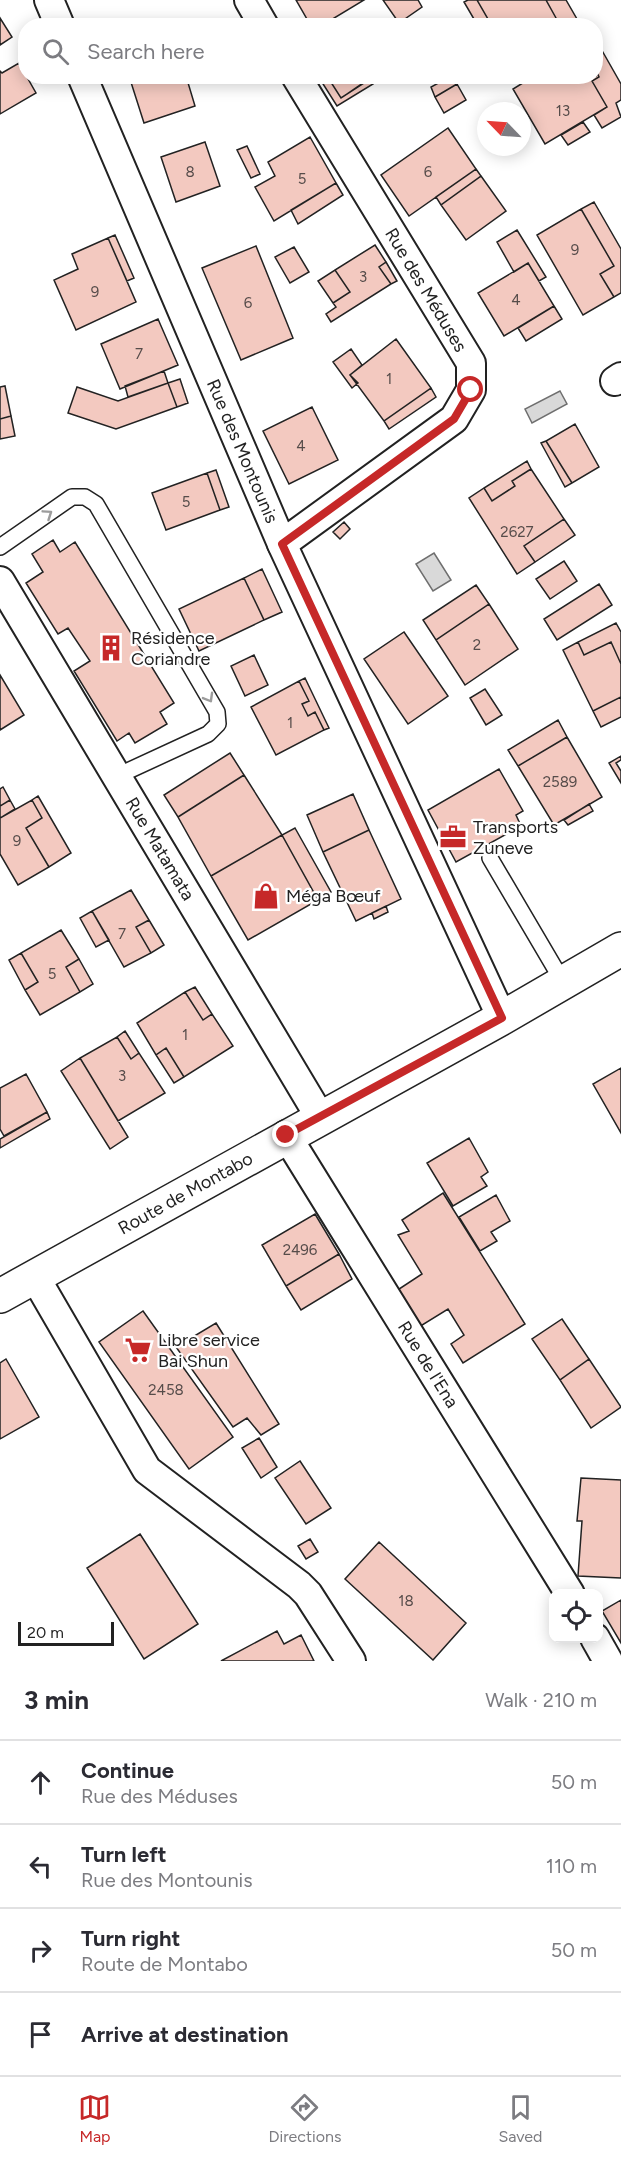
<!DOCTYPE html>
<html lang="en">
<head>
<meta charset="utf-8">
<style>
  body { margin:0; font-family:Figtree,sans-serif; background:#f2f2f3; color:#2b2b33 }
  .controls { position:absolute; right:18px; bottom:18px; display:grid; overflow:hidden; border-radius:12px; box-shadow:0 3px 15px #0003 }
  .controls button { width:54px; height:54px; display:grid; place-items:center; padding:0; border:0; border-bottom:2px solid #e1e1e2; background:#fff; color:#2b2b33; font:30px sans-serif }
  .compass { position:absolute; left:477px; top:102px; width:54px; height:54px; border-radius:50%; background:#fff; box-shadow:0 3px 15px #0003; rotate:295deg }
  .scale { position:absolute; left:18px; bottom:15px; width:96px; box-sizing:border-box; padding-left:6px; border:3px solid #222; border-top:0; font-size:16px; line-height:21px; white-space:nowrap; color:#222; -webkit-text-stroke:4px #fff; paint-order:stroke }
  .stop { position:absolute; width:18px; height:18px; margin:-14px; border:4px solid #c62828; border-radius:50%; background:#fff }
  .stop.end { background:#c62828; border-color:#fff; box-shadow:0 2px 6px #0008 }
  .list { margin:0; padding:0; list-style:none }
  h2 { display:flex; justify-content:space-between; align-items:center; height:78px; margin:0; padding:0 24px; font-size:26px }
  h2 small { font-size:20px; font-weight:400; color:#7c7c81 }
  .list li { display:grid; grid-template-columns:39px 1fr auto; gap:18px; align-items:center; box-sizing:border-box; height:84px; padding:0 24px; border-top:2px solid #e1e1e2 }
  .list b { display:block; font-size:22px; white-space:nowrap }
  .list p { margin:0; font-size:20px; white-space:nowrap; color:#7c7c81 }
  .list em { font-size:20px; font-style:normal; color:#7c7c81 }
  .icon { flex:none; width:33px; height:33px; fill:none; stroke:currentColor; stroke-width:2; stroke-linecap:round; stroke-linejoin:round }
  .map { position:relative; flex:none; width:621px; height:1661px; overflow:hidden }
  .search { position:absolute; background:#fff; box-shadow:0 3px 15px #0003; left:18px; right:18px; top:18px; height:66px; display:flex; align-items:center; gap:15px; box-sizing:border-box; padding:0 21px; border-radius:24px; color:#7c7c81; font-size:22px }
  .sheet { height:414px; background:#fff }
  nav { display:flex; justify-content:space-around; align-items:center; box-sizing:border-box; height:84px; border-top:2px solid #e1e1e2; background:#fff; font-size:16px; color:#7c7c81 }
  nav a { display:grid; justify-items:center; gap:3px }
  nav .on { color:#c62828 }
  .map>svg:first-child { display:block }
</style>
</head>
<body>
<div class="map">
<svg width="621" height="1661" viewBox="0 0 621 1661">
  <rect width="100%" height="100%" fill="#fff"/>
  <path fill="#d9d9d9" stroke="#6f6f6f" stroke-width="1.5" d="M560,391L567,404L532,423L525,409Z
    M434,553L451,580L433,591L416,564Z"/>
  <path fill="#f3c9c0" stroke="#222" stroke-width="1.5" d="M296,0H364L321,26H311Z
    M383,0H418L422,7L399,23Z
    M468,0H477L492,26H478L464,2Z
    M477,0H546L556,18L550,20L553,26H492Z
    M546,0H566L581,26H553L550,20L556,18Z
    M0,18L12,37L0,45Z
    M596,40L621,84V100L616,103L621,117L602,128L594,115L607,107L592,81L599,77L596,70Z
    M19,63L36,93L0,114V71L2,73Z
    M596,70L599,77L592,81L607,107L545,144L513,89L534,76H596Z
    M129,76H186L195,106L144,123Z
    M318,76H327L341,98L370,79L373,84L337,106Z
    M327,76H373L341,98Z
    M451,76L457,84L435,97L431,87Z
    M457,84L466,100L444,113L435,97Z
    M583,122L590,132L568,145L561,135Z
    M448,128L476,169L409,216L381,175Z
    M310,137L336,183L274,221L255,187L275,176L268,162Z
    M205,142L220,186L176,202L161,157Z
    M247,146L260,174L251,178L237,150Z
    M476,169L481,176L441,205L436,197Z
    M481,176L506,211L466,240L441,205Z
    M336,183L343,195L298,224L291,210Z
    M594,202L621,249V293L614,297L600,274L614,266L581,209Z
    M581,209L614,266L600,274L614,297L583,315L537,235Z
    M517,230L546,277L539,281L528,263L514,272L497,242Z
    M115,235L134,278L127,281L108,238Z
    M108,238L136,302L76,330L54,280L78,269L72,254Z
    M375,245L386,262L379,267L391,284L331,322L326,314L336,307L333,303L350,292L335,270Z
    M256,246L293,338L241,360L202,268Z
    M294,247L309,272L290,283L275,257Z
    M386,262L397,281L391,284L379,267Z
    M528,263L554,306L504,336L478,293Z
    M335,270L350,292L333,303L318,281Z
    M554,306L562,319L526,341L518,328Z
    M158,319L178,365L120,389L101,344Z
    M396,339L431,388L384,421L350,375Z
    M351,349L362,365L350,375L358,383L352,388L333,362Z
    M164,371L168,383L128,397L125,386Z
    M180,379L188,403L177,407L168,383Z
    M168,383L177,407L116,429L68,413L77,387L118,401Z
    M5,386L11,416L0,419V387Z
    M431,388L436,397L389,429L384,421Z
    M312,407L338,460L289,484L263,431Z
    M11,416L15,436L0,439V419Z
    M575,424L599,467L572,483L546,441Z
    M546,441L572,483L565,487L541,443Z
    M527,461L531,469L512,481L515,486L492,501L484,488Z
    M531,469L564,519L524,546L535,562L517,574L469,498L484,488L492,501L515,486L512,481Z
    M216,470L229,507L220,510L207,473Z
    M207,473L220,510L166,530L152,493Z
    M564,519L575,535L535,562L524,546Z
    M344,522L350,529L340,539L333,532Z
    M53,540L60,552L75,542L174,703L160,712L167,724L135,743L129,733L117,741L74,671L90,661L68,628L58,634L26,583L43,572L32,554Z
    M564,561L577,581L550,599L536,579Z
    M262,569L282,612L264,620L244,578Z
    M244,578L264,620L199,651L179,609Z
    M599,584L612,605L557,640L544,619Z
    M476,585L489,604L436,640L423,620Z
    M489,604L518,649L465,685L436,640Z
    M616,623L621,632V664L611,642L584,655L578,642Z
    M404,632L448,696L408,724L364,659Z
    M578,642L584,655L611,642L621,664V697L593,711L563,650Z
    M254,655L268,685L245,696L231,666Z
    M0,675L24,715L0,730Z
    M305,678L329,728L324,730L315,712L308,716L302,704L309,701L299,681Z
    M299,681L309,701L302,704L308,716L315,712L324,730L276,755L251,707Z
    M485,689L502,715L486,725L470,698Z
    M621,697V717L601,727L593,711Z
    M558,720L567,737L518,766L508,750Z
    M567,737L602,797L554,825L518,766Z
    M230,753L244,775L178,817L164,795Z
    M621,756V760L616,763L621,771V783L609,763Z
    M499,769L523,811L516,815L521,826L456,862L428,810Z
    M244,775L282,835L211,876L178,817Z
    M3,787L10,800L0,806V789Z
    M353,794L369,830L323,852L307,815Z
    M38,796L71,853L49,867L26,828L42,818L32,800Z
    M10,800L15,809L0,818V806Z
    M32,800L42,818L26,828L49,867L18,885L0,854V818Z
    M589,804L593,811L568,825L564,820Z
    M295,828L331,892L318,900L282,835Z
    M369,830L401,899L356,921L323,852Z
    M282,835L318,900L248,940L211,876Z
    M131,890L149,920L136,927L151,953L124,967L92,911Z
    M386,906L388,912L374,919L372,913Z
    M92,911L109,940L96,947L80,918Z
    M149,920L164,945L151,953L136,927Z
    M61,930L79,959L66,967L80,992L40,1015L25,990L38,982L21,953Z
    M21,953L38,982L25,990L9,960Z
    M79,959L93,984L80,992L66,967Z
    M195,987L212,1014L203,1020L185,992Z
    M185,992L203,1020L212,1014L233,1046L184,1077L166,1048L156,1055L137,1023Z
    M125,1031L139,1053L131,1059L117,1037Z
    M117,1037L131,1059L139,1053L165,1093L118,1121L80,1058Z
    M166,1048L184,1077L174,1083L156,1055Z
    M80,1058L128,1137L110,1149L61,1071Z
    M621,1068V1133L593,1084Z
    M26,1074L47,1112L4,1136L0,1129V1088Z
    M47,1112L50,1119L0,1148V1139Z
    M469,1138L488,1172L481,1177L487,1186L453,1206L427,1163Z
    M443,1193L525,1324L463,1363L451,1344L464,1335L448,1309L419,1327L396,1291L422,1274L398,1235L409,1231L402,1220Z
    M496,1195L510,1221L491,1232L497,1241L480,1251L459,1217Z
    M315,1214L339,1254L286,1286L262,1245Z
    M339,1254L352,1279L301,1310L286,1286Z
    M143,1311L233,1437L189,1469L99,1342Z
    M562,1319L589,1359L560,1380L532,1339Z
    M216,1323L279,1424L261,1435L247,1418L233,1427L176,1347Z
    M6,1359L39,1417L0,1439V1363Z
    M589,1359L621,1407L591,1428L560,1380Z
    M259,1438L277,1467L261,1478L242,1448Z
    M300,1461L331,1508L306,1524L275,1478Z
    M581,1478L621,1480V1578L578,1576L582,1521H577Z
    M140,1534L198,1624L144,1659L87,1568Z
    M310,1539L318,1552L306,1559L298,1546Z
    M379,1542L466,1623L433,1660L345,1579Z
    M621,1600V1643L602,1611Z
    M277,1631L284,1644L301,1635L314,1661H221Z"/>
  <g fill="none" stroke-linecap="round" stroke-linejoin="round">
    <g stroke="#222" stroke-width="18">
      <path id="lane" d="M0,547L72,497H85L96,504L217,712L218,724L208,734L117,776
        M490,858L563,982"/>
    </g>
    <g stroke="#222" stroke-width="32">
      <g id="street">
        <path d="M49,0L60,26"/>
        <path d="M249,0L264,26"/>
        <path id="s1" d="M82,76L282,544L502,1018"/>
        <path d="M615,381L621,377"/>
        <path d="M282,544L454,419L471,390V363L296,76"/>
        <path id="s2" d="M0,581L320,1117"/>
        <path id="s3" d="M286,1135L570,1594"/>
        <path d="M35,1277L147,1470L299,1585L308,1594L351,1661"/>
        <path d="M595,1638L608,1661"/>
      </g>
    </g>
    <g stroke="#222" stroke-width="36">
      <g id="secondary">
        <path id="s4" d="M0,1296L502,1018L621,949"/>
      </g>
    </g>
    <use href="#lane" stroke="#fff" stroke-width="15"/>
    <use href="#street" stroke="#fff" stroke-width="28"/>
    <use href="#secondary" stroke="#fff" stroke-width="33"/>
  </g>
  <defs><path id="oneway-chevron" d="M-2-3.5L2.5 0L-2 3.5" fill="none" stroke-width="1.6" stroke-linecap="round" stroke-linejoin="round" transform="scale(1.5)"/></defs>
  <g stroke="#9c9c9c">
    <use href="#oneway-chevron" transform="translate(48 514) rotate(-34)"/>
    <use href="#oneway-chevron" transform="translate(209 698) rotate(60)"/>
  </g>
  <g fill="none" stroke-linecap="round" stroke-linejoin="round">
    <path stroke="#c62828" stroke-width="8" d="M286,1135L502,1018L282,544L454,419L471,390"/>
  </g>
  <defs>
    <g id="building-bare" transform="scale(2.07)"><path d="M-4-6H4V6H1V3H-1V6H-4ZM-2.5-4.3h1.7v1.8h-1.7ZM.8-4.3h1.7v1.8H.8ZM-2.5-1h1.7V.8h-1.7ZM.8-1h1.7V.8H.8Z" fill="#c62828" stroke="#fff" stroke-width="2.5" paint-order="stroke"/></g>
    <g id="office-bare" transform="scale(2.07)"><path d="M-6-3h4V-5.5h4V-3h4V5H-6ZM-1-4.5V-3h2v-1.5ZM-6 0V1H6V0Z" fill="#c62828" stroke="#fff" stroke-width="2.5" paint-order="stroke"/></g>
    <g id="shop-bare" transform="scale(2.07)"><path d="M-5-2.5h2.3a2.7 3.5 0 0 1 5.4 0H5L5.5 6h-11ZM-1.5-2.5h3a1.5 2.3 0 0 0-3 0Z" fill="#c62828" stroke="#fff" stroke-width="2.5" paint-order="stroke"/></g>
    <g id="supermarket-bare" transform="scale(2.07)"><path d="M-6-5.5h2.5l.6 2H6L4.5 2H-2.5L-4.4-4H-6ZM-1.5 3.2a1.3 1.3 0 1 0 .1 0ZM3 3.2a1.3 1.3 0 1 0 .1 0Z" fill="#c62828" stroke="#fff" stroke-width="2.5" paint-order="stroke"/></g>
  </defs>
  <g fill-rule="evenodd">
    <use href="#building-bare" x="111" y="648"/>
    <use href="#office-bare" x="453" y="837"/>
    <use href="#shop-bare" x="266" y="896"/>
    <use href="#supermarket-bare" x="138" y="1350"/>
  </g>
  <g text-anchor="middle" stroke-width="4.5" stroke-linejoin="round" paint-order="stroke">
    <g font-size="15" fill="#564c4a">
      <text x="563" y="116">13</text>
      <text x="190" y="177">8</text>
      <text x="428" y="177">6</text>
      <text x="302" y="184">5</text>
      <text x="575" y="255">9</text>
      <text x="363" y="282">3</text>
      <text x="95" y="297">9</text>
      <text x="516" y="305">4</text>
      <text x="248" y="308">6</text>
      <text x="139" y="359">7</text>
      <text x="389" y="384">1</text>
      <text x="301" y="451">4</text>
      <text x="186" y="507">5</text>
      <text x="517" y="537">2627</text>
      <text x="477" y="650">2</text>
      <text x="290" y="728">1</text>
      <text x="560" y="787">2589</text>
      <text x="17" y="846">9</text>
      <text x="122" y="939">7</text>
      <text x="52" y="979">5</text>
      <text x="185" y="1040">1</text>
      <text x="122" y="1081">3</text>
      <text x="300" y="1255">2496</text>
      <text x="166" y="1395">2458</text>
      <text x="406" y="1606">18</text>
    </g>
    <g font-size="18" fill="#222" stroke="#fff">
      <text transform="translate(426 290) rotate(59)" y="6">Rue des Méduses</text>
      <text dy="6" stroke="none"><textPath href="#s1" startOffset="408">Rue des Montounis</textPath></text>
      <text dy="6" stroke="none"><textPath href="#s2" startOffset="312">Rue Matamata</textPath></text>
      <text dy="6" stroke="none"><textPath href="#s4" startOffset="212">Route de Montabo</textPath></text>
      <text dy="6" stroke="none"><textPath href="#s3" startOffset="270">Rue de l'Ena</textPath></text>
    </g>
    <g font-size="18" fill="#222" stroke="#fff" text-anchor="start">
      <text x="131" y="644">Résidence<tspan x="131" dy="21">Coriandre</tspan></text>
      <text x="473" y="833">Transports<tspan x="473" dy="21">Zuneve</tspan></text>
      <text x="286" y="902">Méga Bœuf</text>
      <text x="158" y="1346">Libre service<tspan x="158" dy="21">Bai Shun</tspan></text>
    </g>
  </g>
</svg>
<div class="controls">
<button><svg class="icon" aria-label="locate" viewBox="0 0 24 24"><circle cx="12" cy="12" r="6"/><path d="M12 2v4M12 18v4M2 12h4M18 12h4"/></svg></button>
</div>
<svg class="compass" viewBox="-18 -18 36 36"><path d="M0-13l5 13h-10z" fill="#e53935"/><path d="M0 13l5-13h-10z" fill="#7c7c81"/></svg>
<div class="scale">20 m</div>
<div class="stop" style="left:471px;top:390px"></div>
<div class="stop end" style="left:286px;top:1135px"></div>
<div class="search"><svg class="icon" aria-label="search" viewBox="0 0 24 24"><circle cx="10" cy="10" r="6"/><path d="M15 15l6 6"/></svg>Search here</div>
</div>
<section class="sheet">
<h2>3 min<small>Walk · 210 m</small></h2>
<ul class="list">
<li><svg class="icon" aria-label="ahead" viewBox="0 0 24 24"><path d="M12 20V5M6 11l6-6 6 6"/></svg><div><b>Continue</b><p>Rue des Méduses</p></div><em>50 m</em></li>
<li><svg class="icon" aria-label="left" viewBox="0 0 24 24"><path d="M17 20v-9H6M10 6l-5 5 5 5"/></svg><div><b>Turn left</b><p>Rue des Montounis</p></div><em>110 m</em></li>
<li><svg class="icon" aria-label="right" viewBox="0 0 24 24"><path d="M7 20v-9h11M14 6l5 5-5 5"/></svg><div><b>Turn right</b><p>Route de Montabo</p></div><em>50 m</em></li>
<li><svg class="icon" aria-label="arrive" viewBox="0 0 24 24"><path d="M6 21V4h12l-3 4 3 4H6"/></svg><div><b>Arrive at destination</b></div></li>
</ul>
</section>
<nav>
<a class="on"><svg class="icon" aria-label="map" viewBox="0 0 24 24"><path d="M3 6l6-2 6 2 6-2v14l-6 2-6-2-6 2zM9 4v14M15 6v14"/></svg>Map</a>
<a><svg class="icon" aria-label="directions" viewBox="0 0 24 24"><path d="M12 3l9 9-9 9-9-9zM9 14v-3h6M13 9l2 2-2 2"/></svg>Directions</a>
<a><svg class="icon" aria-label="saved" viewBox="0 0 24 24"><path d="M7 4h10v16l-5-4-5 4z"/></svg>Saved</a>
</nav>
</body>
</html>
